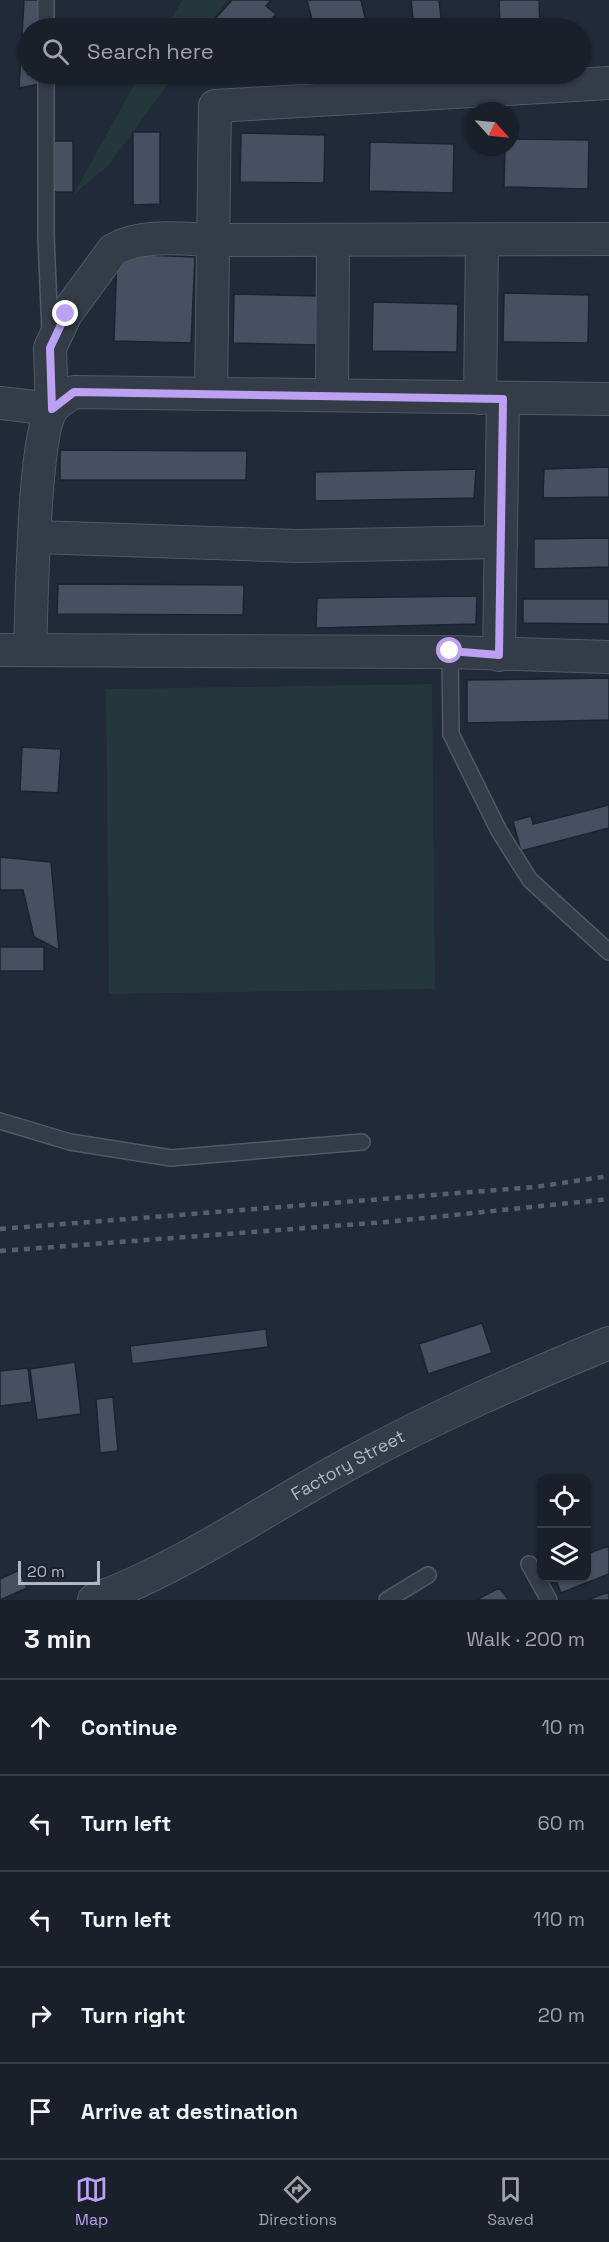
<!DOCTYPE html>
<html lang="en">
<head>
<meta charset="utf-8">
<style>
  body { margin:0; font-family:"Space Grotesk",sans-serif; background:#222832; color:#f1f3f6 }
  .controls { position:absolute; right:18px; bottom:18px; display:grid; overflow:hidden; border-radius:12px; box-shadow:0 2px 4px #0004 }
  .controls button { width:54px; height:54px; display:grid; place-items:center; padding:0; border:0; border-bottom:2px solid #373e47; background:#19202a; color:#f1f3f6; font:30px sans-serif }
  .compass { position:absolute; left:465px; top:102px; width:54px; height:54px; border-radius:50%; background:#19202a; box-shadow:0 2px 4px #0004; rotate:117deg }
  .scale { position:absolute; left:18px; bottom:15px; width:82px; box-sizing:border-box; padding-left:6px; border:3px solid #afb6c5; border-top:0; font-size:16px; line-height:21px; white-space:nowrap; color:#afb6c5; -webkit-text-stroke:4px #1a212d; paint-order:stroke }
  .stop { position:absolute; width:18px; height:18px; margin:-14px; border:4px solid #bca0f2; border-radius:50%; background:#fff }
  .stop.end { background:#bca0f2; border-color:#fff; box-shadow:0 2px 6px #0008 }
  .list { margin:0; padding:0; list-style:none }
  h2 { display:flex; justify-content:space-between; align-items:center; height:78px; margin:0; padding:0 24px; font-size:26px }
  h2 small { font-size:20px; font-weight:400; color:#9fa3a8 }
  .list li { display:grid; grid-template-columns:39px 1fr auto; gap:18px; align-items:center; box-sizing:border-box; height:96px; padding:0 24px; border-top:2px solid #373e47 }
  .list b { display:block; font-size:22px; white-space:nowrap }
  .list em { font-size:20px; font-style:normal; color:#9fa3a8 }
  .icon { flex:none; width:33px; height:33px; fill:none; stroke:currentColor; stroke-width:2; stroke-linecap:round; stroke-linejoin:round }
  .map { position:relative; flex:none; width:609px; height:1600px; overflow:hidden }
  .search { position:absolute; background:#19202a; box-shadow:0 2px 4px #0004; left:18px; right:18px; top:18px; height:66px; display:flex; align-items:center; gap:15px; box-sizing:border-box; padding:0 21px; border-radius:33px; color:#9fa3a8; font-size:22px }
  .sheet { height:558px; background:#19202a }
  nav { display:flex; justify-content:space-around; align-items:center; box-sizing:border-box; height:84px; border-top:2px solid #373e47; background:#19202a; font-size:16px; color:#9fa3a8 }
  nav a { display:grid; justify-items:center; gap:3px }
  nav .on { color:#bca0f2 }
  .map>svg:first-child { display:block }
</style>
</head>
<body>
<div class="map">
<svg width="609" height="1600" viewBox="0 0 609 1600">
  <rect width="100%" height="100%" fill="#212a38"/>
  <path fill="#24373a" d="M182,0H227L207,28H166Z
    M140,74H175L109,165L73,195Z
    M432,684L435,989L109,994L106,689Z"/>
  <path fill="#475062" stroke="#1c232f" stroke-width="1.5" d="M24,0H42L41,28H28V74H40V84L19,88Z
    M232,0H271L266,6L276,14L263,28H207Z
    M307,0H361L367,26L314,28Z
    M411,0H439L442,27L414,28Z
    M499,0H539L540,28H500Z
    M133,132H160V204L133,205Z
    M241,133L325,135L324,183L240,182Z
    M510,139L589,140L588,189L504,187L505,147H510Z
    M47,141H73V192H47Z
    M370,142L454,144L453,193L369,191Z
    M117,254L195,257L191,343L114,341Z
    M504,293L589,295L588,343L503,342Z
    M234,294L319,296L317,345L233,343Z
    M373,302L458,304L457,352L372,351Z
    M60,450L247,451L246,480H60Z
    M609,467V497L543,498L544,469Z
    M476,469L474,498L315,501V472Z
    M609,538V567L534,569V539Z
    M58,584L244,585L243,615L57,614Z
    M477,596L476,624L316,628L317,598Z
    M523,599H609V624L523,623Z
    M609,678V720L467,723V680Z
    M22,747L61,749L58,793L20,791Z
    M609,805V828L521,851L513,821L531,816L533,824Z
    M0,857L51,862L59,950L34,937L23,890H0Z
    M0,947H44V971H0Z
    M482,1323L492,1353L428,1374L419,1344Z
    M266,1329L268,1347L132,1364L130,1346Z
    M75,1362L81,1414L37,1420L30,1369Z
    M28,1368L32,1402L0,1406V1371Z
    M113,1397L118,1451L100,1453L96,1399Z
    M609,1546V1574L561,1593L555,1578H586V1554Z
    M19,1570L27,1588L0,1600V1579Z
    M499,1588L509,1600H476Z
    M609,1592V1600H587Z"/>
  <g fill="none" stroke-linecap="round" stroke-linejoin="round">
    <g stroke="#525966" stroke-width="18">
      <path id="service" d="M46,28V0
        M46,74V236L50,333
        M450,652L451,734L499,831L530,880L609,952
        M0,1121L70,1142L171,1158L362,1142
        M529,1564L549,1600
        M387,1600L428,1575"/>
    </g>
    <g stroke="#525966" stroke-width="34">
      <g id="minor">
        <path d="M211,393L215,106L609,83"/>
        <path d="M332,394L333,240"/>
        <path d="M480,398L482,240"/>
        <path d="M0,403L52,409L50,348L66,314L113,250C141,233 182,239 213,240L609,239"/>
        <path d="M36,537L297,546L501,542"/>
        <path d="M0,650L450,652L609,657"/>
        <path d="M30,650C32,606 33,438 52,409C57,402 66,397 74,392L609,399"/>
        <path d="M499,655L503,399"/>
        <path id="s1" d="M94,1600C186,1566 268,1507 354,1461C436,1416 522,1379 609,1343"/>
      </g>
    </g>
    <use href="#service" stroke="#343c48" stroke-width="15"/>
    <use href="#minor" stroke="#343c48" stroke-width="32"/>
    <path stroke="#56606f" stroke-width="4.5" stroke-dasharray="6 6" stroke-linecap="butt" d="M0,1229L535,1187L609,1176
      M0,1251L386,1222L609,1199"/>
  </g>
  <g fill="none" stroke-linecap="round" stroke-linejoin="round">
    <path stroke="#bca0f2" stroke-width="8" d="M66,314L50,348L52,409L74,392L503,399L499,655L450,651"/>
  </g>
  <g text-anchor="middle" stroke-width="6" stroke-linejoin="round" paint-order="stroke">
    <g font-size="18" fill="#afb6c5" stroke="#1a212d">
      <text dy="6" stroke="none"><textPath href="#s1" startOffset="288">Factory Street</textPath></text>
    </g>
  </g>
</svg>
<div class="controls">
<button><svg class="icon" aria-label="locate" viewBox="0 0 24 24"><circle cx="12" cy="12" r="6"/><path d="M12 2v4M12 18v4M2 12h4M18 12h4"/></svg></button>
<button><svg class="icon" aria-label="layers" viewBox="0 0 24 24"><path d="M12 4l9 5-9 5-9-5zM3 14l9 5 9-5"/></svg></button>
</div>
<svg class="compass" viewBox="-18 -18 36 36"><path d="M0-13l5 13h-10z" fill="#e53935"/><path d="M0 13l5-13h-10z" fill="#9fa3a8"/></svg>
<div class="scale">20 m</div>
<div class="stop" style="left:450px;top:651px"></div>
<div class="stop end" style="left:66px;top:314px"></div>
<div class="search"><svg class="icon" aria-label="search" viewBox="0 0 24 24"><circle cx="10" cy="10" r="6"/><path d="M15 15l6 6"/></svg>Search here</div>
</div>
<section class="sheet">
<h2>3 min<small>Walk · 200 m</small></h2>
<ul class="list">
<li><svg class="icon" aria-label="ahead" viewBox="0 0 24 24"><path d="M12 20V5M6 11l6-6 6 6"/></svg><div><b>Continue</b></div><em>10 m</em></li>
<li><svg class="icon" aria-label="left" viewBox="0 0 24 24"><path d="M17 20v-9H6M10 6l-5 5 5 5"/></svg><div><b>Turn left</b></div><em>60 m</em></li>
<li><svg class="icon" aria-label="left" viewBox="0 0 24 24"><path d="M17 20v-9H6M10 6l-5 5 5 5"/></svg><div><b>Turn left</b></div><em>110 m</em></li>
<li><svg class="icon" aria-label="right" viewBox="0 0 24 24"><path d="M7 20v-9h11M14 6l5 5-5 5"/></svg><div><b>Turn right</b></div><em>20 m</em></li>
<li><svg class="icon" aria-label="arrive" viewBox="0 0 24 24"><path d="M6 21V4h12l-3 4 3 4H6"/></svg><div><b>Arrive at destination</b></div></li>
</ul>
</section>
<nav>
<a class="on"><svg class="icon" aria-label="map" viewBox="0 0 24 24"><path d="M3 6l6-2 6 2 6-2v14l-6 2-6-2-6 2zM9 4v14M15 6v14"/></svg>Map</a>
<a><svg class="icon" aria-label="directions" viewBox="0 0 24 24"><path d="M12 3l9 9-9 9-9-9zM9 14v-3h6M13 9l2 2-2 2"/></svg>Directions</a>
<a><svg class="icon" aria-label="saved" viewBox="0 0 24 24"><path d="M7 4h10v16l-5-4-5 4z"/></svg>Saved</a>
</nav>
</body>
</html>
